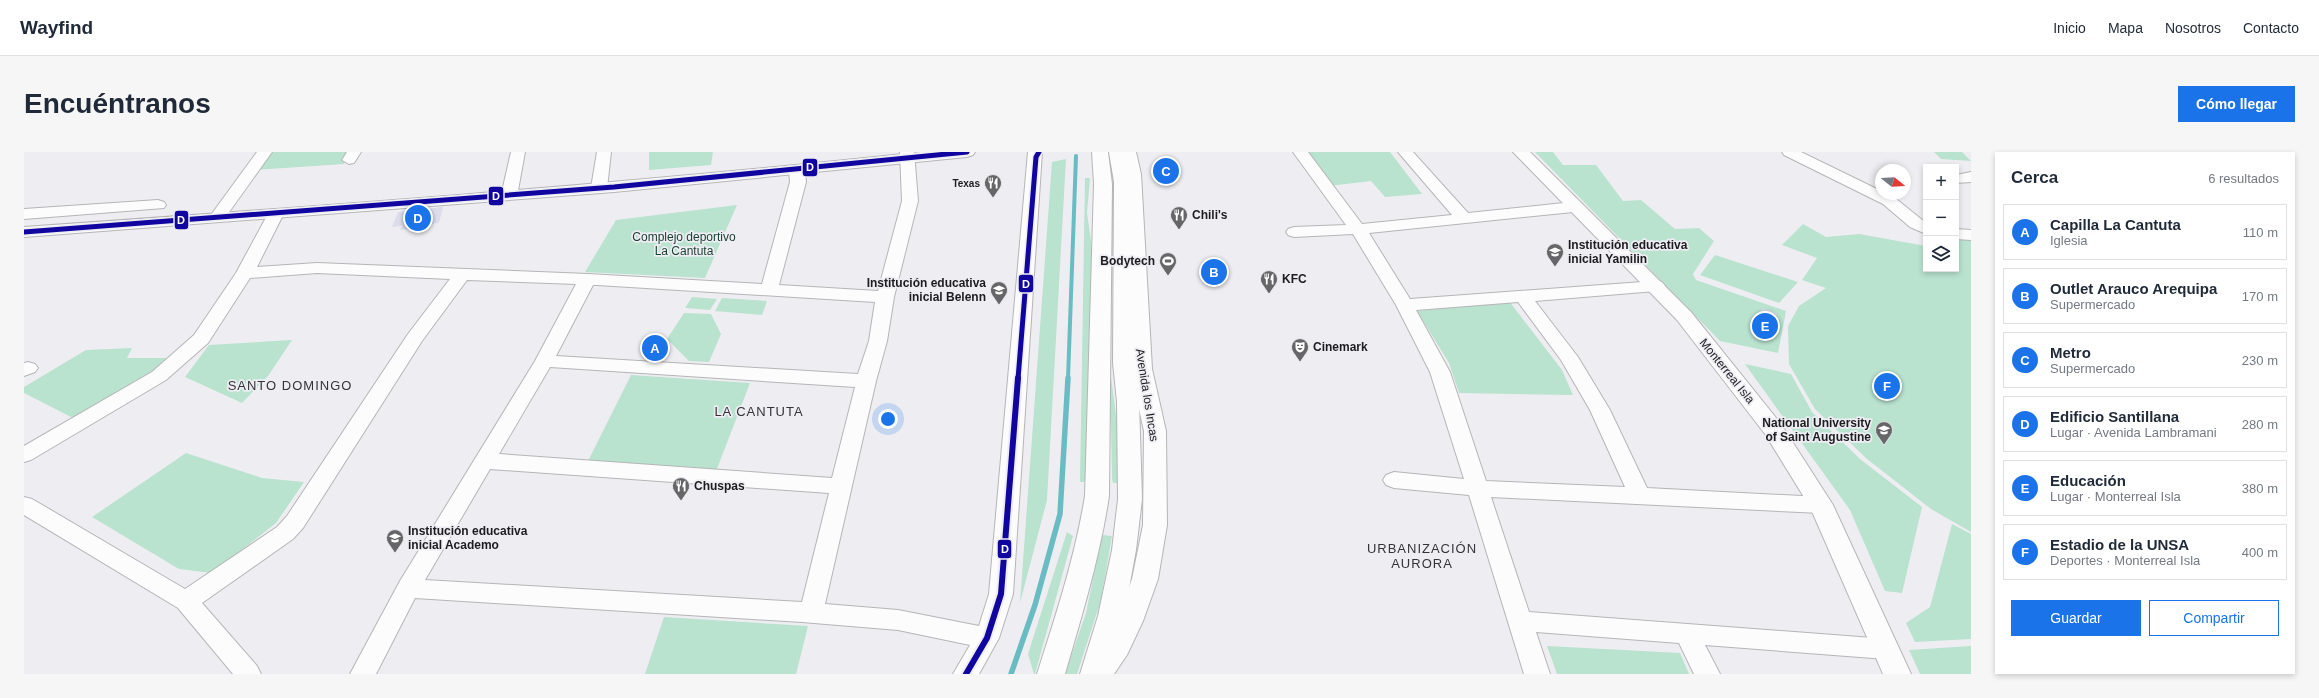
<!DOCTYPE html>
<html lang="es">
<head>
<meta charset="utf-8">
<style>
  body { margin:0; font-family:Helvetica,sans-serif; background:#f6f6f7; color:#1f2937 }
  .controls { position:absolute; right:12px; top:12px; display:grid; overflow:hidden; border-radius:0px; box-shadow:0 2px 6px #0003 }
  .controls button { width:36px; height:36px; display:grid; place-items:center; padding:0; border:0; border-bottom:1px solid #e0e1e3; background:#fff; color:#1f2937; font:20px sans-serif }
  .compass { position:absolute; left:1851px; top:12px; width:36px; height:36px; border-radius:50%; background:#fff; box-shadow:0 2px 6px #0003; rotate:108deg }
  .you { position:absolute; left:864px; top:267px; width:14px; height:14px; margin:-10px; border:3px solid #fff; border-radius:50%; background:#1a73e8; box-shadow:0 0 0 6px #1a73e833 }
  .badge { display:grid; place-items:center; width:26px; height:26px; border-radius:50%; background:#1a73e8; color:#fff; font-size:13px; font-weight:700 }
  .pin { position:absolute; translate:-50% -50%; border:2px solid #fff; box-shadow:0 1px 4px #0006 }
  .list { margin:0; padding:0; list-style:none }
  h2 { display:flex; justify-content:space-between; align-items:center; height:52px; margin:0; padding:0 16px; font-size:17px }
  h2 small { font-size:13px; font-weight:400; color:#747a83 }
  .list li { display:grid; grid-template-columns:26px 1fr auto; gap:12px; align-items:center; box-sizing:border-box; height:56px; margin:0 8px 8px; padding:0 8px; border:1px solid #e0e1e3; border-radius:0px }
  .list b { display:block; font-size:15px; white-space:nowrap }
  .list p { margin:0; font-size:13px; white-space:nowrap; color:#747a83 }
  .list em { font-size:13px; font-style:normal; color:#747a83 }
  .actions { display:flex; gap:8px; padding:12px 16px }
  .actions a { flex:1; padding:9px 0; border:1px solid #1a73e8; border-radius:0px; text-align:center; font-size:14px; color:#1a73e8 }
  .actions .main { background:#1a73e8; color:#fff }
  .icon { flex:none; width:22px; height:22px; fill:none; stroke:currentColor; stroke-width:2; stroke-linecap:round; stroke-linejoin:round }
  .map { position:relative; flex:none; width:1947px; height:522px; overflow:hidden; border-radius:0px }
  header { display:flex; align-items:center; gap:24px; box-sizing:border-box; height:56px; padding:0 20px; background:#fff; border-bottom:1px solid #e0e1e3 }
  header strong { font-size:19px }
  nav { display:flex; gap:22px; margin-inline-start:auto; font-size:14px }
  .intro { display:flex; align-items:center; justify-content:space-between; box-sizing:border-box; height:96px; padding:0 24px }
  h1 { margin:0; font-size:28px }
  .button { padding:10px 18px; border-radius:0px; background:#1a73e8; color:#fff; font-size:14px; font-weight:700 }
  main { display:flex; gap:24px; padding:0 24px }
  aside { flex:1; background:#fff; border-radius:0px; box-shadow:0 2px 6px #0003 }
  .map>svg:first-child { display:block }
</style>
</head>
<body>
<header>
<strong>Wayfind</strong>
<nav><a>Inicio</a><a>Mapa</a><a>Nosotros</a><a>Contacto</a></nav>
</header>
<div class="intro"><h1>Encuéntranos</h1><a class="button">Cómo llegar</a></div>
<main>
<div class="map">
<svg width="1947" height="522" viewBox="0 0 1947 522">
  <rect width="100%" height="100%" fill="#eeeef2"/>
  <path fill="#b9e2cf" d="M243,0H327L320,12L230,18Z
    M625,0H689L687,13L625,18Z
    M1280,0H1366L1398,42L1361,45L1347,29L1305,34Z
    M1511,0H1529L1539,13H1572L1599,49L1617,48L1651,77L1675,76L1690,89L1669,122L1672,128L1762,159L1754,201L1696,189Z
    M1910,0H1938L1947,9L1917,7Z
    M1042,7L1023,348L996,451L1028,10Z
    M1061,26H1066L1063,61L1068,96V330H1056Z
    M713,53L681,126L561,120L592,68Z
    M1779,72L1802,85L1835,82L1902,94V117H1932V86L1947,87V380L1907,357L1843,307L1791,257L1765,212L1764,174L1775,154L1802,136L1778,128L1793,106L1758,93Z
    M1691,103L1774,130L1755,151L1676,123Z
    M668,145L693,147L686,158L661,156Z
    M698,146L743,149L738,163L691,159Z
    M1485,149L1538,218L1549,243L1435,241L1425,211L1393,159Z
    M1086,160L1087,225L1093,270V331H1089L1088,326L1087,271L1082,238Z
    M660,161L687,162L697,182L685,210L665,209L643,187Z
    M268,188L244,224L218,251L161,225L185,193Z
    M108,196L103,206H143L130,218L49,266L0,241V235L62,198Z
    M1721,212L1767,222L1788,260L1836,307L1898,355L1878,441L1861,439L1826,358Z
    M607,223L726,231L691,322L563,311Z
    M162,301L238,326L280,330L252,371L188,421L155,417L68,365Z
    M1928,372L1947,382V487L1891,490L1882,471L1906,455Z
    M1043,380L1049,384L1011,522H1010L1004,502Z
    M1078,383L1088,384L1077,448L1053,522H1041L1062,461Z
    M640,465L784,474L772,522H621Z
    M1523,494L1656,501L1665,522H1533Z
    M1947,494V522H1896L1885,498Z"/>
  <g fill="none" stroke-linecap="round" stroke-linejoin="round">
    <path stroke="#6abcc3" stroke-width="4" d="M1044,227L1052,4"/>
    <path stroke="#6abcc3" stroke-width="5.5" d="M987,522L1011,453L1036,362L1044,226"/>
  </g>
  <path fill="#dcdceb" d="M419,55L415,71L404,72V75L376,78L378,74L368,75L374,60Z
    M1738,156L1753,161L1745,189L1729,184Z"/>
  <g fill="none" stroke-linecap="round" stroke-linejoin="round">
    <g stroke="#b5b5b7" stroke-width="2">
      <path id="street" d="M233,0H248L198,70H186L184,67Z
        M323,0H337L330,11L325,12L318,8Z
        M487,0H501L493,44L491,47H479L477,44Z
        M573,0H587L583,36L580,39H570L567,36Z
        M876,0H890L894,49L870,145L863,189L852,229L801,452L874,458L955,474L965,442L1004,0H1018L989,442L975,486L955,522H929L946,493L874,478L778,470L391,446L352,522H326L376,429L511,209L552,132L443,128L398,189L279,376L269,387L178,451L233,514L237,522H209L154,456L0,363V345L8,347L161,437L253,375L263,364L384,182L426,127L293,121L226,126L184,191L142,228L7,308L0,310V294L128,220L170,183L212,121L245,60H257L259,63L233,115L293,111L564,122L738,132L766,30L765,19L773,14L781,19L782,30L755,133L854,139L878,49ZM569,133H573L851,150L845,189L834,222L532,204ZM526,215L831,235L808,326L475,302ZM466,317L805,341L778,450L401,428Z
        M1269,0H1284L1338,72L1428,63L1374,0H1389L1444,61L1549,50L1555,52L1557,55L1555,58L1549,60L1345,81L1386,147L1632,129L1638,130L1641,134L1638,138L1632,139L1511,149L1554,205L1586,258L1623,336L1797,345L1805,347L1808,353L1805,359L1797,361L1467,345L1505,460L1862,487L1871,490L1874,497L1871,504L1862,507L1681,493L1696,522H1670L1655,491L1512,480L1526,522H1500L1445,343L1370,336L1362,333L1359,328L1362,323L1370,320L1440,327L1406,220L1372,153L1329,82L1270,85L1264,83L1262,80L1264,77L1270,75L1322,73ZM1494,150L1537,208L1566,258L1601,335L1462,329L1426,220L1392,158Z
        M1758,0H1777L1857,39V42L1871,46L1902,71V82L1886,75L1859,52L1760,3Z
        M1947,20V30L1932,31V23Z
        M134,48L140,50L142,53L140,56L0,67V57Z
        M1932,77L1947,78V88L1932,87Z
        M4,210L11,212L14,216L11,220L0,224V211Z"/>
    </g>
    <g stroke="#b5b5b7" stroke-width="2">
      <path id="secondary" d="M898,0H951L949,3L943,5L590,40L0,85V75C300,54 599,32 898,0Z
        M1096,0H1112L1117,22L1128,217L1142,279L1143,373L1134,427L1119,469L1103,503L1090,522H1060L1093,468L1108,427L1119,373L1120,279L1106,217L1101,22Z
        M1489,0H1506L1667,160L1757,272L1809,353L1887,522H1859L1786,355L1741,282L1653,168Z"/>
    </g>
    <g stroke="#b5b5b7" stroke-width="2">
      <path id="primary" d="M1068,0H1084L1088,32L1085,344C1076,405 1058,463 1041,522H1013C1032,463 1051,405 1061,344L1070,32Z
        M1085,0H1101L1106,30L1109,211L1115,250L1118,347L1112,398L1100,464L1084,522H1056L1074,464L1088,398L1094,347L1093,250L1089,211L1090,30Z"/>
    </g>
    <use href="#street" fill="#fcfcfd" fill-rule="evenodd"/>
    <use href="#secondary" fill="#fcfcfd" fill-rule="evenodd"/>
    <use href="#primary" fill="#fcfcfd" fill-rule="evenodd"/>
    <g stroke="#ededf3" stroke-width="8">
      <path id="bus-1-far1" d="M0,80L590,35L943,0
        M994,227L1012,5L1015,0"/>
    </g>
    <g stroke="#ededf3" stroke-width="10">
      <path id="bus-1" d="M942,522L963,486L977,442L994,226"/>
    </g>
    <use href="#bus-1-far1" stroke="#10069f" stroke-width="5"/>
    <use href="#bus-1" stroke="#10069f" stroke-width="6"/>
  </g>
  <defs>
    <g id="restaurant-pin" transform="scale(0.9)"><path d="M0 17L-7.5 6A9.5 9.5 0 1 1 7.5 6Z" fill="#666669" stroke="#ededf3"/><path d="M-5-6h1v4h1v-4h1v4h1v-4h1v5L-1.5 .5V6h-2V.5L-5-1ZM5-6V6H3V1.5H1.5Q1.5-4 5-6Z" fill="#fff"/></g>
    <g id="school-pin" transform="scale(0.9)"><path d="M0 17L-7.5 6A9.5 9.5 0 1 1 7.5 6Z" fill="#666669" stroke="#ededf3"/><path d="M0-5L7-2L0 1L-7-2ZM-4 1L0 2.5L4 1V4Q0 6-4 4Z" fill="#fff"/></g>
    <g id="stadium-pin" transform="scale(0.9)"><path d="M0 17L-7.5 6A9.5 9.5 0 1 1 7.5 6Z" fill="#666669" stroke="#ededf3"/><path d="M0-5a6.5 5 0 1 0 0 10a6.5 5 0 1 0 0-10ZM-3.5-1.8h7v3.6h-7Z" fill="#fff"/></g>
    <g id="theatre-pin" transform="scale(0.9)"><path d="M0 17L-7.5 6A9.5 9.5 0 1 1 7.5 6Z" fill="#666669" stroke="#ededf3"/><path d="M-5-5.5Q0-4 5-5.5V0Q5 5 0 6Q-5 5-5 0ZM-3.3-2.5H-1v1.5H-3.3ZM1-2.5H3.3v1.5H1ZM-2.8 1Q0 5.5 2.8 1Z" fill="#fff"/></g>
    <g id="university-pin" transform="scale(0.9)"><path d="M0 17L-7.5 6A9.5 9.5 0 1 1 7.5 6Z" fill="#666669" stroke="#ededf3"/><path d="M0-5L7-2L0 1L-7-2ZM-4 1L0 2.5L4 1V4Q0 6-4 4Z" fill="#fff"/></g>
  </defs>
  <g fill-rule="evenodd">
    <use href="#restaurant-pin" x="969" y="31"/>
    <use href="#restaurant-pin" x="1155" y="63"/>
    <use href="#school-pin" x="1531" y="100"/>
    <use href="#stadium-pin" x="1144" y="109"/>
    <use href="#restaurant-pin" x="1245" y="127"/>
    <use href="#school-pin" x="975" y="138"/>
    <use href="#theatre-pin" x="1276" y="195"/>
    <use href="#university-pin" x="1860" y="278"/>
    <use href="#restaurant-pin" x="657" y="334"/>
    <use href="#school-pin" x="371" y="386"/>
  </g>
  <g text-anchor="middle" stroke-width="3.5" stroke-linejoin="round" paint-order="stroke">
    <g font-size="10" font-weight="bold" fill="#1d1d1f" stroke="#ededf3" text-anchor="end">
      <text x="956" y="35">Texas</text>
    </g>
    <g font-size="12" font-weight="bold" fill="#1d1d1f" stroke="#ededf3" text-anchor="start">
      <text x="1168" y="67">Chili's</text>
      <text x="1544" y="97">Institución educativa<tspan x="1544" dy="14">inicial Yamilin</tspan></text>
      <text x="1131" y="113" text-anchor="end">Bodytech</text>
      <text x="1258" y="131">KFC</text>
      <text x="962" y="135" text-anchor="end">Institución educativa<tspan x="962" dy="14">inicial Belenn</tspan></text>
      <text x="1289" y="199">Cinemark</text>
      <text x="1847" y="275" text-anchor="end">National University<tspan x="1847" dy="14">of Saint Augustine</tspan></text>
      <text x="670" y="338">Chuspas</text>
      <text x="384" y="383">Institución educativa<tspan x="384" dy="14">inicial Academo</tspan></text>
    </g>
    <g font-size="12" fill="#1a3f2e" stroke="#ededf3">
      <text x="660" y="89">Complejo deportivo<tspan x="660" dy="14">La Cantuta</tspan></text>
    </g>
    <g font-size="12" fill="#1d1d1f" stroke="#ededf3">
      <text transform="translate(1703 219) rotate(51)" y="4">Monterreal Isla</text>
      <text transform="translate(1123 243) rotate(81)" y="4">Avenida los Incas</text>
    </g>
    <g font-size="13" letter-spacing="1" fill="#343438" stroke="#ededf3">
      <text x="266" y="238">SANTO DOMINGO</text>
      <text x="735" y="264">LA CANTUTA</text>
      <text x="1398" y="401">URBANIZACIÓN<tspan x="1398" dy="15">AURORA</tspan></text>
    </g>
  </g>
  <g stroke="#ededf3" stroke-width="1.5">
    <rect x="778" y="6" width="16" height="19" rx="4" fill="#10069f"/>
    <rect x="464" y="34" width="16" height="20" rx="4" fill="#10069f"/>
    <rect x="150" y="58" width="15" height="20" rx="4" fill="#10069f"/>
    <rect x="994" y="122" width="16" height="19" rx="4" fill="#10069f"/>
    <rect x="973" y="387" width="15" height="20" rx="4" fill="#10069f"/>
  </g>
  <g font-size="11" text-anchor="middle" font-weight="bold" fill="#fff">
    <text x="786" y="19">D</text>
    <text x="472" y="48">D</text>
    <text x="157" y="72">D</text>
    <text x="1002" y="136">D</text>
    <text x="981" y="401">D</text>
  </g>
</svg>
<div class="controls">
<button>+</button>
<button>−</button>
<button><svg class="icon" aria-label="layers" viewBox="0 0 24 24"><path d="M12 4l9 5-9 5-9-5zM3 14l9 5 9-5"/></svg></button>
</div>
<svg class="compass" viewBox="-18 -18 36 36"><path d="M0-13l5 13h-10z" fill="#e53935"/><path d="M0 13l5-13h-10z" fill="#747a83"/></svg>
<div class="you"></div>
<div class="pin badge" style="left:631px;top:196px">A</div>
<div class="pin badge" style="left:1190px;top:120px">B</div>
<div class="pin badge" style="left:1142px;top:19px">C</div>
<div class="pin badge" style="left:394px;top:66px">D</div>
<div class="pin badge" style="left:1741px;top:174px">E</div>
<div class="pin badge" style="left:1863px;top:234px">F</div>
</div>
<aside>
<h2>Cerca<small>6 resultados</small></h2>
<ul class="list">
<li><span class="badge">A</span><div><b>Capilla La Cantuta</b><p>Iglesia</p></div><em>110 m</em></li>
<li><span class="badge">B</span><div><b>Outlet Arauco Arequipa</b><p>Supermercado</p></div><em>170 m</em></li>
<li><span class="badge">C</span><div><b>Metro</b><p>Supermercado</p></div><em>230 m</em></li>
<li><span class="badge">D</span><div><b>Edificio Santillana</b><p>Lugar · Avenida Lambramani</p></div><em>280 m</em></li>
<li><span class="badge">E</span><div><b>Educación</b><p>Lugar · Monterreal Isla</p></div><em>380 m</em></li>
<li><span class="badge">F</span><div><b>Estadio de la UNSA</b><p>Deportes · Monterreal Isla</p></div><em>400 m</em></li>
</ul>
<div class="actions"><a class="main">Guardar</a><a>Compartir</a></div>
</aside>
</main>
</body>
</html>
